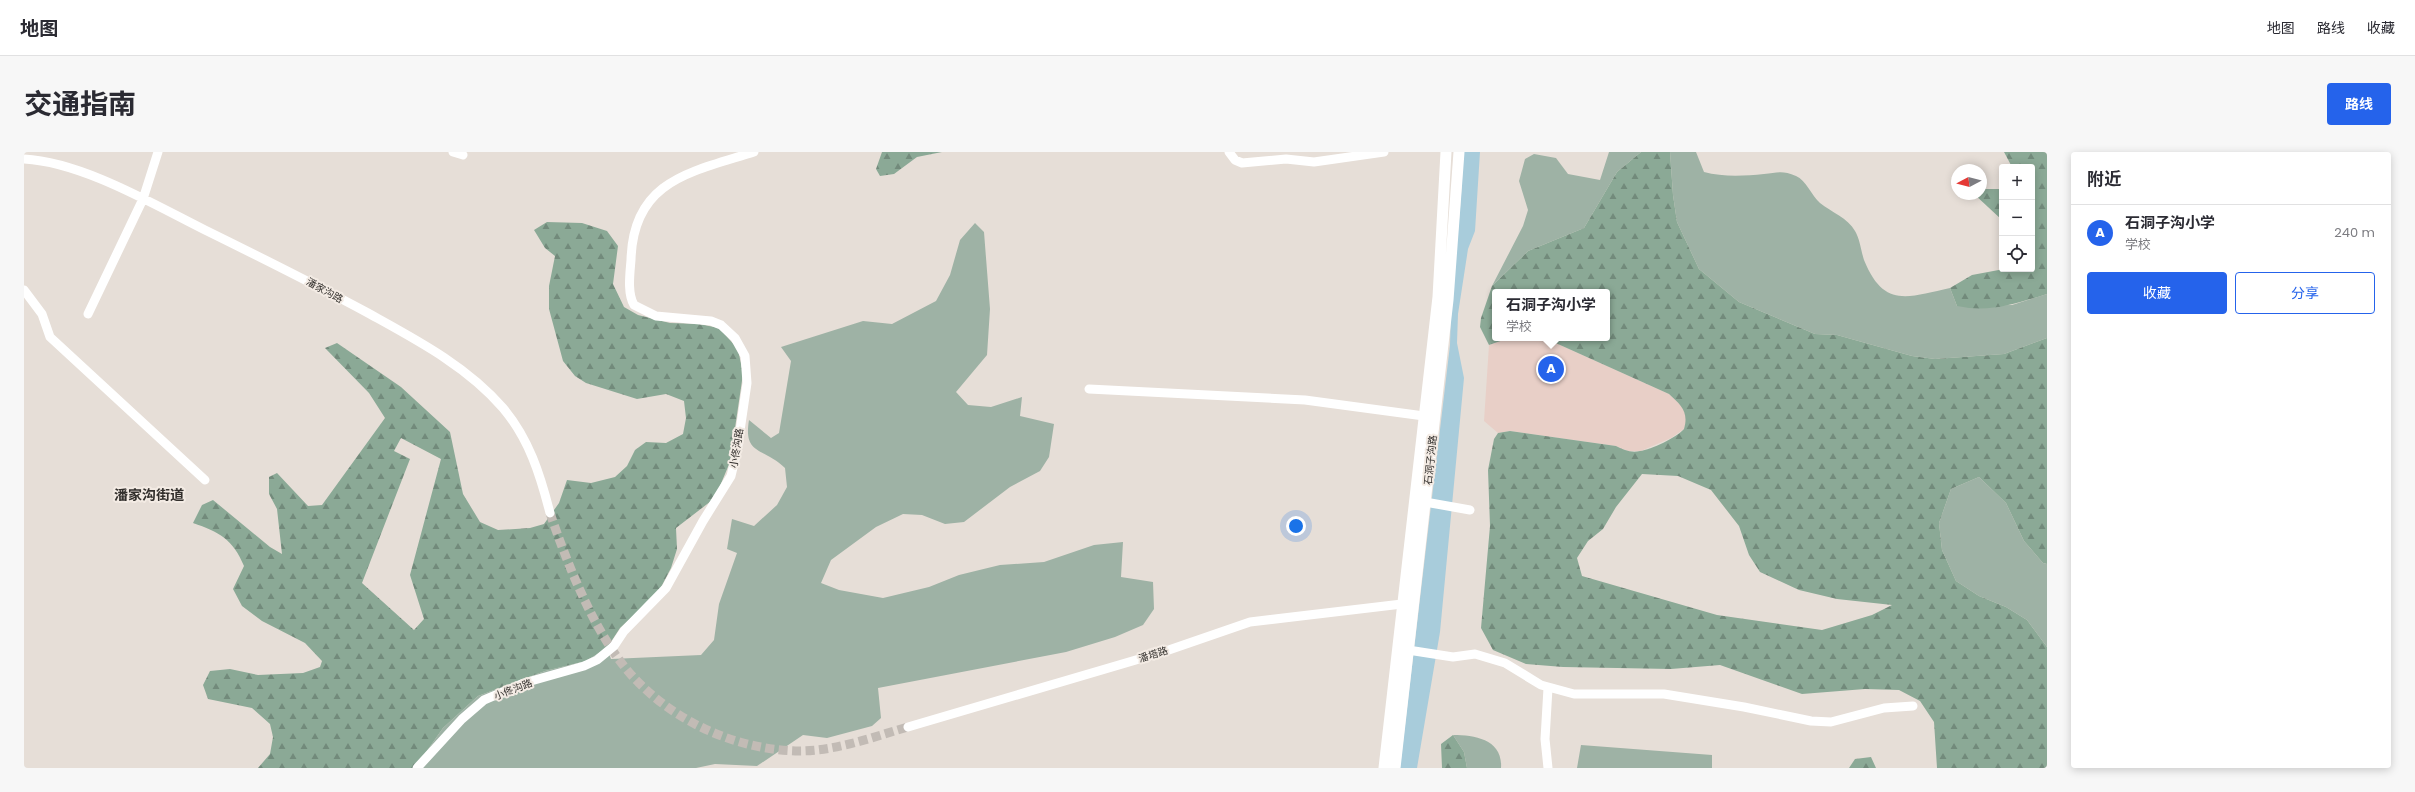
<!DOCTYPE html>
<html lang="zh">
<head>
<meta charset="utf-8">
<style>
  body { margin:0; font-family:Poppins,"Noto Sans SC",sans-serif; background:#f7f7f7; color:#2b2b33 }
  .controls { position:absolute; right:12px; top:12px; display:grid; overflow:hidden; border-radius:4px; box-shadow:0 2px 10px #0003 }
  .controls button { width:36px; height:36px; display:grid; place-items:center; padding:0; border:0; border-bottom:1px solid #e1e1e2; background:#fff; color:#2b2b33; font:20px sans-serif }
  .compass { position:absolute; left:1927px; top:12px; width:36px; height:36px; border-radius:50%; background:#fff; box-shadow:0 2px 10px #0003; rotate:263deg }
  .you { position:absolute; left:1272px; top:374px; width:14px; height:14px; margin:-10px; border:3px solid #fff; border-radius:50%; background:#1a73e8; box-shadow:0 0 0 6px #1a73e833 }
  .badge { display:grid; place-items:center; width:26px; height:26px; border-radius:50%; background:#2563eb; color:#fff; font-size:13px; font-weight:700 }
  .pin { position:absolute; translate:-50% -50%; border:2px solid #fff; box-shadow:0 1px 4px #0006 }
  .popup { position:absolute; left:1468px; top:137px; width:118px; height:52px; box-sizing:border-box; display:grid; place-content:center; border-radius:4px; background:#fff; filter:drop-shadow(0 1px 3px #0005); font-size:13px; white-space:nowrap; color:#7c7c81 }
  .popup b { font-size:15px; color:#2b2b33 }
  .popup::after { content:''; position:absolute; left:50%; top:100%; margin-left:-8px; border:8px solid transparent; border-top-color:#fff }
  .list { margin:0; padding:0; list-style:none }
  h2 { display:flex; justify-content:space-between; align-items:center; height:52px; margin:0; padding:0 16px; font-size:17px }
  h2 small { font-size:13px; font-weight:400; color:#7c7c81 }
  .list li { display:grid; grid-template-columns:26px 1fr auto; gap:12px; align-items:center; box-sizing:border-box; height:56px; padding:0 16px; border-top:1px solid #e1e1e2 }
  .list b { display:block; font-size:15px; white-space:nowrap }
  .list p { margin:0; font-size:13px; white-space:nowrap; color:#7c7c81 }
  .list em { font-size:13px; font-style:normal; color:#7c7c81 }
  .actions { display:flex; gap:8px; padding:12px 16px }
  .actions a { flex:1; padding:9px 0; border:1px solid #2563eb; border-radius:4px; text-align:center; font-size:14px; color:#2563eb }
  .actions .main { background:#2563eb; color:#fff }
  .icon { flex:none; width:22px; height:22px; fill:none; stroke:currentColor; stroke-width:2; stroke-linecap:round; stroke-linejoin:round }
  .map { position:relative; flex:none; width:2023px; height:616px; overflow:hidden; border-radius:4px }
  header { display:flex; align-items:center; gap:24px; box-sizing:border-box; height:56px; padding:0 20px; background:#fff; border-bottom:1px solid #e1e1e2 }
  header strong { font-size:19px }
  nav { display:flex; gap:22px; margin-inline-start:auto; font-size:14px }
  .intro { display:flex; align-items:center; justify-content:space-between; box-sizing:border-box; height:96px; padding:0 24px }
  h1 { margin:0; font-size:28px }
  .button { padding:10px 18px; border-radius:4px; background:#2563eb; color:#fff; font-size:14px; font-weight:700 }
  main { display:flex; gap:24px; padding:0 24px }
  aside { flex:1; background:#fff; border-radius:4px; box-shadow:0 2px 10px #0003 }
  .map>svg:first-child { display:block }
</style>
</head>
<body>
<header>
<strong>地图</strong>
<nav><a>地图</a><a>路线</a><a>收藏</a></nav>
</header>
<div class="intro"><h1>交通指南</h1><a class="button">路线</a></div>
<main>
<div class="map">
<svg width="2023" height="616" viewBox="0 0 2023 616">
  <defs>
    <pattern id="forest-firs" width="22" height="20" patternUnits="userSpaceOnUse"><rect width="22" height="20" fill="#8ba996"/><path d="M5 1l3.5 6h-7zM16 11l3.5 6h-7z" fill="#728a7b"/></pattern>
  </defs>
  <rect width="100%" height="100%" fill="#e6ded7"/>
  <path fill="#e8cfc7" d="M1485,186L1525,188L1645,242L1659,255L1663,267L1660,277L1647,286L1617,299H1604L1592,294L1486,279L1474,281L1460,269L1465,193Z"/>
  <path fill="#9eb2a5" d="M1585,0H1617L1593,20L1560,76L1504,99L1468,134L1499,74L1504,58L1495,29L1501,7L1510,2L1532,6L1544,22L1576,28Z
    M1646,0H1672L1680,20C1698,25 1720,24 1740,22C1753,21 1758,18 1772,24C1782,28 1788,44 1796,51C1807,60 1824,66 1831,79C1836,87 1837,99 1840,108C1860,157 1884,145 1926,136L1933,154L1988,153L2023,142V186L1980,202L1911,207L1888,204L1813,183L1791,182L1715,150L1675,117L1653,70L1649,43Z
    M951,71L960,80L966,157L963,203L932,240L944,253L967,255L998,245L996,264L1030,272L1025,305L1016,319L986,335L940,370L921,372L898,363L879,362L852,375L807,408L797,431L815,438L859,446L905,435L935,423L976,413L1020,410L1070,393L1099,390L1097,425L1129,430L1130,457L1119,473L1091,485L1042,500L854,536L857,566L848,574L803,586L779,583L733,614L691,612L672,616H391L419,576L454,544L521,519L562,509L583,496L587,507L677,503L690,488L695,452L713,401L703,397L708,367L730,374L753,353L763,335L761,316C740,295 719,304 725,268L747,286L755,281L767,209L757,195L839,169L868,172L912,149L926,123L936,88Z
    M1955,325L1982,351L2000,389L2019,411L2023,412V495L2003,468L1982,455L1955,444L1932,429L1918,398L1915,371L1927,337Z
    M1429,583C1452,583 1479,588 1477,616H1443L1440,600Z
    M1557,593L1688,603V616H1553Z"/>
  <path fill="url(#forest-firs)" fill-rule="evenodd" d="M858,0H918L893,5L870,22L856,24L852,17Z
    M1617,0H1646L1649,43L1653,70L1675,117L1715,150L1791,182L1813,183L1888,204L1911,207L1980,202L2023,186V412L2019,411L2000,389L1982,351L1955,325L1927,337L1915,371L1918,398L1932,429L1955,444L1982,455L2003,468L2023,495V616H1913L1910,570L1896,549L1875,538L1841,537L1778,542L1696,513L1647,517L1539,515L1502,512L1469,498L1457,476L1466,374L1464,318L1470,287L1474,281L1486,279L1592,294C1600,298 1607,301 1616,299C1627,298 1653,285 1660,277C1665,260 1657,253 1645,242L1525,188L1514,186H1583V140H1471V186H1485L1465,193L1456,175L1457,166L1468,134L1504,99L1560,76L1593,20ZM1618,322L1654,324L1687,338L1715,374L1725,403L1736,420L1775,438L1813,447L1868,453L1848,463L1798,478L1693,463L1558,424L1553,406L1564,389L1579,377L1592,355Z
    M1980,0H2023V142C1991,152 1966,161 1933,154L1926,136L1948,123L1980,117H2008V15H1988Z
    M1957,37H1978V68L1950,42H1957Z
    M523,70L558,71L583,79L594,94L589,132L600,155L614,163L646,171L675,172L695,176L714,197L719,222L706,310L691,346L652,376L653,397L647,416L634,441L596,476L583,496L562,509L521,519L454,544L419,576L391,616H234L246,602L249,585L246,572L228,556L184,547L179,533L186,519L206,517L234,523L279,521L296,515L298,509L281,491L238,469L218,454L209,437L220,414C209,387 195,380 169,371L178,353L189,348L246,395L258,402L253,357L245,342V325L253,321L284,354L298,353L361,266L345,241L301,196L313,191L377,235L426,280L439,342L456,370L474,378L506,376L520,372L535,351L543,328L567,331L591,325L603,314L611,298L622,290L642,291L659,282L662,266L660,249L642,242L613,247L562,231L551,224L539,209L525,157V134L531,104L521,96L510,78ZM377,286L417,307L386,423L400,467L390,478L338,431L386,307L370,299Z
    M1429,583L1440,600L1443,616H1418L1417,592Z
    M1847,605L1852,616H1825L1831,607Z"/>
  <path fill="#a8ccdb" d="M1439,0H1456L1451,79L1444,97L1434,162L1433,191L1440,226L1416,480L1393,616H1376L1426,193C1427,128 1438,65 1439,0Z"/>
  <g fill="none" stroke-linecap="round" stroke-linejoin="round">
    <path stroke="#c2bbb5" stroke-width="9" stroke-dasharray="9 4.5" stroke-linecap="butt" d="M526,361C544,414 574,491 615,531C657,573 716,598 775,599C812,599 849,585 884,575"/>
    <path stroke="#fff" stroke-width="9" d="M429,0L439,3
      M1205,0L1211,8L1218,11L1262,7L1290,10L1360,0
      M0,7C58,10 129,52 181,78C236,105 290,132 344,161C391,187 443,214 479,256C505,287 516,322 526,361
      M0,138L18,162L26,185L181,328
      M64,162L119,47L134,0
      M1065,237L1281,248L1400,264
      M1401,350L1446,358
      M1384,498L1429,505L1451,502L1481,511L1517,533L1550,542H1640L1720,555L1787,569L1807,570L1860,556L1889,554
      M884,575L1139,500L1226,470L1378,452
      M393,616L438,567L460,548L500,531L560,514L573,508L590,494L600,479L642,436L679,369L707,324L713,299L723,231L721,204L711,186L697,173L687,169L632,164L610,153C603,141 606,121 607,108C609,28 667,20 730,0
      M1524,616L1521,587L1524,536"/>
    <path stroke="#fff" stroke-width="11" d="M1360,616L1414,145L1422,0
      M1371,616L1424,148L1435,0"/>
  </g>
  <g text-anchor="middle" stroke-width="4" stroke-linejoin="round" paint-order="stroke">
    <g font-size="10" fill="#322f2c" stroke="#f3ebe4">
      <text transform="translate(301 138) rotate(29)" y="4">潘家沟路</text>
      <text transform="translate(712 296) rotate(-81)" y="4">小佟沟路</text>
      <text transform="translate(1406 308) rotate(-84)" y="4">石洞子沟路</text>
      <text transform="translate(1129 502) rotate(-17)" y="4">潘塔路</text>
      <text transform="translate(489 537) rotate(-21)" y="4">小佟沟路</text>
    </g>
    <g font-size="14" font-weight="bold" fill="#322f2c" stroke="#f3ebe4">
      <text x="125" y="348">潘家沟街道</text>
    </g>
  </g>
</svg>
<div class="controls">
<button>+</button>
<button>−</button>
<button><svg class="icon" aria-label="locate" viewBox="0 0 24 24"><circle cx="12" cy="12" r="6"/><path d="M12 2v4M12 18v4M2 12h4M18 12h4"/></svg></button>
</div>
<svg class="compass" viewBox="-18 -18 36 36"><path d="M0-13l5 13h-10z" fill="#e53935"/><path d="M0 13l5-13h-10z" fill="#7c7c81"/></svg>
<div class="you"></div>
<div class="pin badge" style="left:1527px;top:217px">A</div>
<div class="popup"><b>石洞子沟小学</b>学校</div>
</div>
<aside>
<h2>附近<small></small></h2>
<ul class="list">
<li><span class="badge">A</span><div><b>石洞子沟小学</b><p>学校</p></div><em>240 m</em></li>
</ul>
<div class="actions"><a class="main">收藏</a><a>分享</a></div>
</aside>
</main>
</body>
</html>
